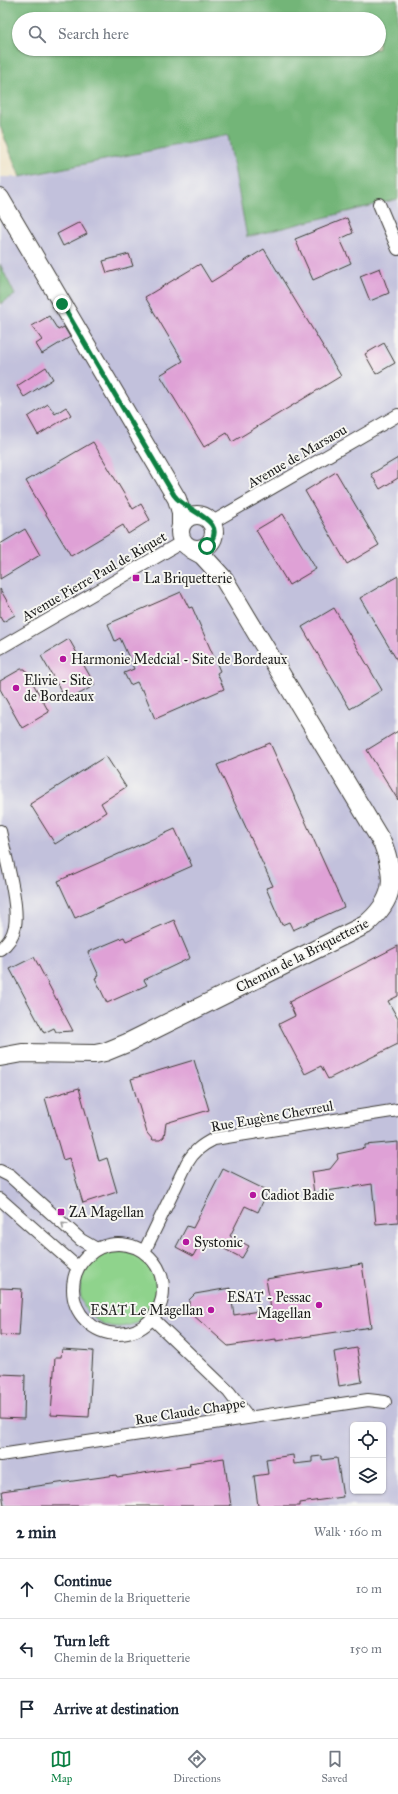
<!DOCTYPE html>
<html lang="en">
<head>
<meta charset="utf-8">
<style>
  body { margin:0; font-family:"IM FELL Great Primer",serif; background:#f6f6f7; color:#1f2937 }
  .controls { position:absolute; right:12px; bottom:12px; display:grid; overflow:hidden; border-radius:6px; box-shadow:0 1px 3px #0004 }
  .controls button { width:36px; height:36px; display:grid; place-items:center; padding:0; border:0; border-bottom:1px solid #e0e1e3; background:#fff; color:#1f2937; font:20px sans-serif }
  .stop { position:absolute; width:12px; height:12px; margin:-9px; border:3px solid #0b8043; border-radius:50%; background:#fff }
  .stop.end { background:#0b8043; border-color:#fff; box-shadow:0 1px 4px #0008 }
  .list { margin:0; padding:0; list-style:none }
  h2 { display:flex; justify-content:space-between; align-items:center; height:52px; margin:0; padding:0 16px; font-size:17px }
  h2 small { font-size:13px; font-weight:400; color:#747a83 }
  .list li { display:grid; grid-template-columns:26px 1fr auto; gap:12px; align-items:center; box-sizing:border-box; height:60px; padding:0 16px; border-top:1px solid #e0e1e3 }
  .list b { display:block; font-size:15px; white-space:nowrap }
  .list p { margin:0; font-size:13px; white-space:nowrap; color:#747a83 }
  .list em { font-size:13px; font-style:normal; color:#747a83 }
  .icon { flex:none; width:22px; height:22px; fill:none; stroke:currentColor; stroke-width:2; stroke-linecap:round; stroke-linejoin:round }
  .map { position:relative; flex:none; width:398px; height:1506px; overflow:hidden }
  .search { position:absolute; background:#fff; box-shadow:0 1px 3px #0004; left:12px; right:12px; top:12px; height:44px; display:flex; align-items:center; gap:10px; box-sizing:border-box; padding:0 14px; border-radius:22px; color:#747a83; font-size:15px }
  .sheet { height:232px; background:#fff }
  nav { display:flex; justify-content:space-around; align-items:center; box-sizing:border-box; height:56px; border-top:1px solid #e0e1e3; background:#fff; font-size:11px; color:#747a83 }
  nav a { display:grid; justify-items:center; gap:2px }
  nav .on { color:#0b8043 }
  .map>svg:first-child { display:block }
</style>
</head>
<body>
<div class="map">
<svg width="398" height="1506" viewBox="0 0 398 1506">
  <rect width="100%" height="100%" fill="#f6f6f2"/>
  <filter id="ink" filterUnits="userSpaceOnUse"><feTurbulence type="fractalNoise" baseFrequency=".025" numOctaves="2"/><feDisplacementMap in="SourceGraphic" scale="8" xChannelSelector="R" yChannelSelector="G"/><feConvolveMatrix kernelMatrix="1 2 1 2 8 2 1 2 1" color-interpolation-filters="sRGB"/></filter>
  <filter id="wash" filterUnits="userSpaceOnUse"><feTurbulence type="fractalNoise" baseFrequency=".012" numOctaves="4" result="noise"/><feDisplacementMap in="SourceGraphic" scale="16" xChannelSelector="R" yChannelSelector="G"/><feGaussianBlur stdDeviation="0.9" result="paint"/><feColorMatrix in="noise" values="0 0 0 0 0 0 0 0 0 0 0 0 0 0 0 0 0 1.4 0 .05"/><feComposite in="paint" operator="in"/></filter>
  <g filter="url(#wash)">
    <rect width="100%" height="100%" fill="#efe4c9"/>
    <path fill="#c2c1dc" fill-rule="evenodd" d="M229,135L248,237L398,199V1506H0V304L15,294L0,264V177H20ZM353,1425H383V1491H353Z"/>
    <path fill="#8fd38c" stroke="#567854" d="M80 1289a38 38 0 1 1 76 0a38 38 0 1 1-76 0Z"/>
    <path fill="#73b578" stroke="#48684a" fill-rule="evenodd" d="M0,0H398V199L247,237L228,135L20,177L0,126ZM19,19H379V49H19Z
      M0,264L15,295L0,304Z"/>
    <g id="blocks">
      <path fill="#dfa1d6" d="M347,218L353,233L340,239L351,263L313,280L295,239Z
        M80,222L87,234L63,246L57,234Z
        M264,249L341,376L232,442L227,433L204,447L160,375L183,361L145,297L200,264L211,282Z
        M129,254L133,266L107,273L103,261Z
        M380,268L389,293L370,301L360,276Z
        M49,316L58,330L64,327L70,337L42,354L36,344L42,340L32,326Z
        M384,343L395,363L376,374L365,354Z
        M46,367L53,379L24,397L17,386Z
        M48,404L55,414L66,407L71,415L38,435L28,417Z
        M93,442L133,509L141,504L150,520L128,534L123,525L71,556L26,481Z
        M398,458V478L380,489L371,474Z
        M336,472L379,545L347,564L305,491Z
        M283,514L316,569L289,585L256,530Z
        M25,529L40,555L0,579V544Z
        M398,576V662L360,598Z
        M0,589L15,615L3,622L0,617Z
        M181,592L189,608L192,607L220,671L217,673L224,689L155,719L143,690H141L137,682L130,685L124,673L134,669L120,638L115,641L108,624Z
        M334,608L382,690L350,709L302,627Z
        M69,639L95,685L67,701L41,656Z
        M21,669H25L49,712L22,728L0,689V681Z
        M398,731V800L367,750Z
        M270,743L344,907L293,930L289,922L282,925L266,888L273,886L217,765Z
        M106,756L126,787L101,803L106,812L55,844L30,804Z
        M175,829L192,866L75,918L58,881Z
        M174,920L190,958L144,980L147,985L107,1003L95,978L99,976L88,952L124,937L126,941Z
        M398,946V996L388,1001L398,1019V1044L328,1079L321,1066L305,1074L279,1024L295,1016L289,1002Z
        M34,957L73,1031L56,1032L54,1028L44,1033L10,969Z
        M194,1060L209,1110L166,1123L164,1137L160,1140H153L147,1133L131,1079Z
        M79,1088L99,1161L107,1158L117,1192L83,1203L69,1158L63,1160L45,1098Z
        M398,1142V1222L376,1224L372,1184L314,1193L311,1172L330,1169L338,1159L337,1154L365,1148V1145Z
        M223,1169L268,1191L258,1212L245,1206L230,1236L249,1246L242,1258L203,1238L193,1256L176,1247L187,1226L193,1228Z
        M362,1264L371,1327L276,1341V1339L228,1346L192,1314L189,1308V1300L195,1294L230,1288L234,1315L271,1309L266,1279Z
        M0,1288L22,1289L19,1336L0,1335Z
        M357,1348L362,1382L339,1386L334,1352Z
        M62,1349L93,1351L89,1417L51,1415L55,1357H61Z
        M0,1374L25,1375L24,1419L0,1418Z
        M293,1455L294,1464L312,1462V1457L322,1456V1460L337,1458L343,1497L300,1503V1506H258L254,1476L268,1474L266,1459Z
        M224,1458L231,1506H4L2,1491L116,1475L117,1477L163,1470L190,1466L189,1463Z"/>
    </g>
  </g>
  <g filter="url(#ink)">
    <use href="#blocks" fill-opacity="0" stroke="#3c3a36" stroke-width="1"/>
    <g fill="none" stroke-linecap="round" stroke-linejoin="round">
      <g stroke="#3c3a36" stroke-width="14">
        <path id="street" d="M379,204L398,249
          M211,523L398,415
          M0,648L182,542
          M0,831C5,855 19,904 15,926C13,936 8,944 0,949
          M0,1171L10,1176L81,1240L95,1248
          M0,1199L77,1267
          M73 1289a45 45 0 1 1 90 0a45 45 0 1 1-90 0Z
          M144,1252L187,1163C194,1151 202,1145 214,1139L398,1110
          M153,1319L229,1392L248,1417
          M0,1455L368,1400L385,1402"/>
      </g>
      <g stroke="#3c3a36" stroke-width="20">
        <path id="secondary" d="M0,198L177,499L181,512V524
          M180 532a17 17 0 1 1 34 0a17 17 0 1 1-34 0Z
          M0,1057L22,1053L95,1054L105,1052L127,1043L365,925C395,900 396,879 383,844L224,579L202,555L191,549"/>
      </g>
      <use href="#street" stroke="#fff" stroke-width="12"/>
      <use href="#secondary" stroke="#fff" stroke-width="18"/>
    </g>
    <defs><path id="oneway-chevron" d="M-2-3.5L2.5 0L-2 3.5" fill="none" stroke-width="1.6" stroke-linecap="round" stroke-linejoin="round"/></defs>
    <use stroke="#999" href="#oneway-chevron" transform="translate(64 1225) rotate(-138)"/>
  </g>
  <g fill="none" stroke-linecap="round" stroke-linejoin="round" filter="url(#ink)">
    <path stroke="#0b8043" stroke-width="5" d="M62,304C99,368 137,432 174,495C185,512 232,520 207,546"/>
  </g>
  <g fill="#b5179e" stroke="#f6f6f2" stroke-width="1.5">
    <rect x="132" y="574" width="8" height="8" rx="2"/>
    <circle cx="63" cy="659" r="4"/>
    <circle cx="16" cy="688" r="4"/>
    <circle cx="253" cy="1195" r="4"/>
    <rect x="57" y="1208" width="8" height="8" rx="2"/>
    <circle cx="186" cy="1242" r="4"/>
    <circle cx="319" cy="1305" r="4"/>
    <circle cx="211" cy="1310" r="4"/>
  </g>
  <g text-anchor="middle" stroke-width="4" stroke-linejoin="round" paint-order="stroke">
    <g font-size="14" fill="#1c1c1c" stroke="#f6f6f2">
      <text transform="translate(297 456) rotate(-30)" y="5">Avenue de Marsaou</text>
      <text transform="translate(94 576) rotate(-30)" y="5">Avenue Pierre Paul de Riquet</text>
      <text transform="translate(302 955) rotate(-27)" y="5">Chemin de la Briquetterie</text>
      <text transform="translate(272 1116) rotate(-10)" y="5">Rue Eugène Chevreul</text>
      <text transform="translate(190 1411) rotate(-9)" y="5">Rue Claude Chappe</text>
    </g>
    <g font-size="14" fill="#1c1c1c" stroke="#f6f6f2" text-anchor="start">
      <text x="144" y="583">La Briquetterie</text>
      <text x="71" y="664">Harmonie Medcial - Site de Bordeaux</text>
      <text x="24" y="685">Elivie - Site<tspan x="24" dy="16">de Bordeaux</tspan></text>
      <text x="261" y="1200">Cadiot Badie</text>
      <text x="69" y="1217">ZA Magellan</text>
      <text x="194" y="1247">Systonic</text>
      <text x="311" y="1302" text-anchor="end">ESAT - Pessac<tspan x="311" dy="16">Magellan</tspan></text>
      <text x="203" y="1315" text-anchor="end">ESAT Le Magellan</text>
    </g>
  </g>
</svg>
<div class="controls">
<button><svg class="icon" aria-label="locate" viewBox="0 0 24 24"><circle cx="12" cy="12" r="6"/><path d="M12 2v4M12 18v4M2 12h4M18 12h4"/></svg></button>
<button><svg class="icon" aria-label="layers" viewBox="0 0 24 24"><path d="M12 4l9 5-9 5-9-5zM3 14l9 5 9-5"/></svg></button>
</div>
<div class="stop" style="left:207px;top:546px"></div>
<div class="stop end" style="left:62px;top:304px"></div>
<div class="search"><svg class="icon" aria-label="search" viewBox="0 0 24 24"><circle cx="10" cy="10" r="6"/><path d="M15 15l6 6"/></svg>Search here</div>
</div>
<section class="sheet">
<h2>2 min<small>Walk · 160 m</small></h2>
<ul class="list">
<li><svg class="icon" aria-label="ahead" viewBox="0 0 24 24"><path d="M12 20V5M6 11l6-6 6 6"/></svg><div><b>Continue</b><p>Chemin de la Briquetterie</p></div><em>10 m</em></li>
<li><svg class="icon" aria-label="left" viewBox="0 0 24 24"><path d="M17 20v-9H6M10 6l-5 5 5 5"/></svg><div><b>Turn left</b><p>Chemin de la Briquetterie</p></div><em>150 m</em></li>
<li><svg class="icon" aria-label="arrive" viewBox="0 0 24 24"><path d="M6 21V4h12l-3 4 3 4H6"/></svg><div><b>Arrive at destination</b></div></li>
</ul>
</section>
<nav>
<a class="on"><svg class="icon" aria-label="map" viewBox="0 0 24 24"><path d="M3 6l6-2 6 2 6-2v14l-6 2-6-2-6 2zM9 4v14M15 6v14"/></svg>Map</a>
<a><svg class="icon" aria-label="directions" viewBox="0 0 24 24"><path d="M12 3l9 9-9 9-9-9zM9 14v-3h6M13 9l2 2-2 2"/></svg>Directions</a>
<a><svg class="icon" aria-label="saved" viewBox="0 0 24 24"><path d="M7 4h10v16l-5-4-5 4z"/></svg>Saved</a>
</nav>
</body>
</html>
